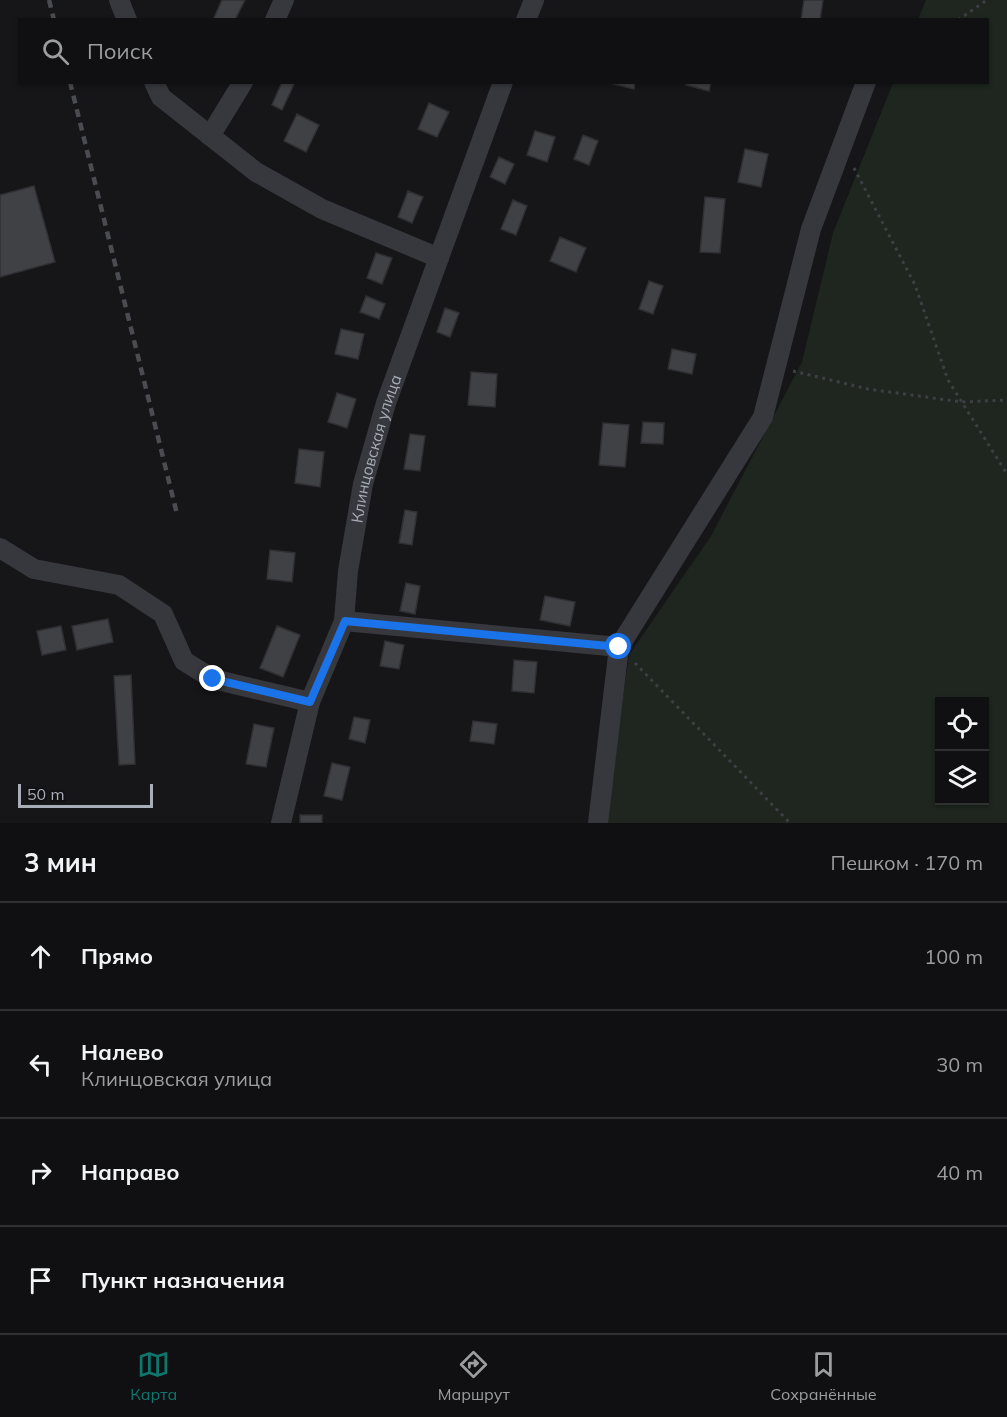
<!DOCTYPE html>
<html lang="ru">
<head>
<meta charset="utf-8">
<style>
  body { margin:0; font-family:Mulish,sans-serif; background:#1e1e20; color:#f1f3f6 }
  .controls { position:absolute; right:18px; bottom:18px; display:grid; overflow:hidden; border-radius:0px; box-shadow:0 2px 4px #0004 }
  .controls button { width:54px; height:54px; display:grid; place-items:center; padding:0; border:0; border-bottom:2px solid #303032; background:#101012; color:#f1f3f6; font:30px sans-serif }
  .scale { position:absolute; left:18px; bottom:15px; width:135px; box-sizing:border-box; padding-left:6px; border:3px solid #a8adb8; border-top:0; font-size:16px; line-height:21px; white-space:nowrap; color:#a8adb8; -webkit-text-stroke:4px #111113; paint-order:stroke }
  .stop { position:absolute; width:18px; height:18px; margin:-14px; border:4px solid #1a73e8; border-radius:50%; background:#fff }
  .stop.end { background:#1a73e8; border-color:#fff; box-shadow:0 2px 6px #0008 }
  .list { margin:0; padding:0; list-style:none }
  h2 { display:flex; justify-content:space-between; align-items:center; height:78px; margin:0; padding:0 24px; font-size:26px }
  h2 small { font-size:20px; font-weight:400; color:#9c9d9f }
  .list li { display:grid; grid-template-columns:39px 1fr auto; gap:18px; align-items:center; box-sizing:border-box; height:108px; padding:0 24px; border-top:2px solid #303032 }
  .list b { display:block; font-size:22px; white-space:nowrap }
  .list p { margin:0; font-size:20px; white-space:nowrap; color:#9c9d9f }
  .list em { font-size:20px; font-style:normal; color:#9c9d9f }
  .icon { flex:none; width:33px; height:33px; fill:none; stroke:currentColor; stroke-width:2; stroke-linecap:round; stroke-linejoin:round }
  .map { position:relative; flex:none; width:1007px; height:823px; overflow:hidden }
  .search { position:absolute; background:#101012; box-shadow:0 2px 4px #0004; left:18px; right:18px; top:18px; height:66px; display:flex; align-items:center; gap:15px; box-sizing:border-box; padding:0 21px; border-radius:0px; color:#9c9d9f; font-size:22px }
  .sheet { height:510px; background:#101012 }
  nav { display:flex; justify-content:space-around; align-items:center; box-sizing:border-box; height:84px; border-top:2px solid #303032; background:#101012; font-size:16px; color:#9c9d9f }
  nav a { display:grid; justify-items:center; gap:3px }
  nav .on { color:#0f766e }
  .map>svg:first-child { display:block }
</style>
</head>
<body>
<div class="map">
<svg width="1007" height="823" viewBox="0 0 1007 823">
  <rect width="100%" height="100%" fill="#161618"/>
  <path fill="#1e261f" fill-rule="evenodd" d="M926,0H1007V823H605L629,655L711,536L802,362L833,233L893,83L988,82V20L918,19ZM940,702H984V800H940Z"/>
  <path fill="#404145" stroke="#303034" stroke-width="1.5" d="M222,0H245L235,20H213Z
    M804,0H823L820,20H801Z
    M282,82H295L282,110L272,105Z
    M606,82H635L634,89Z
    M687,82H711L709,91L686,85Z
    M429,103L449,112L437,137L418,129Z
    M297,114L319,125L306,152L284,141Z
    M535,131L555,137L547,162L527,155Z
    M583,135L598,141L589,165L574,159Z
    M745,149L768,154L761,187L738,182Z
    M499,157L514,164L505,184L490,177Z
    M34,186L55,262L0,277V195Z
    M408,191L423,197L412,223L398,217Z
    M705,197L725,199L720,253L700,252Z
    M513,200L527,206L516,235L501,229Z
    M560,237L586,248L576,272L550,261Z
    M376,253L392,258L382,284L367,278Z
    M649,281L663,286L653,314L639,309Z
    M366,296L385,304L379,319L360,312Z
    M445,308L459,313L450,337L437,332Z
    M341,329L364,334L358,359L335,354Z
    M672,349L696,354L692,374L668,369Z
    M471,372L497,374L495,407L468,405Z
    M337,393L356,399L347,428L328,422Z
    M643,422L664,423L663,444L641,443Z
    M603,423L629,425L625,467L599,465Z
    M410,434L425,436L420,471L404,469Z
    M299,449L324,452L320,487L295,483Z
    M405,510L417,512L412,545L399,543Z
    M270,550L295,553L292,582L267,579Z
    M406,583L420,586L415,614L400,611Z
    M545,596L575,602L570,626L540,620Z
    M108,619L113,642L77,650L72,626Z
    M61,626L66,650L42,655L37,631Z
    M277,626L300,635L283,677L260,668Z
    M385,641L404,645L399,669L380,666Z
    M514,660L537,662L534,693L512,691Z
    M131,675L135,764L119,765L114,676Z
    M354,717L370,720L365,743L349,739Z
    M473,721L497,724L494,744L470,741Z
    M254,724L274,728L266,767L246,764Z
    M332,763L350,767L342,800L324,796Z
    M300,815H322V823H300Z"/>
  <g fill="none" stroke-linecap="round" stroke-linejoin="round">
    <path stroke="#3d3f44" stroke-width="3" stroke-dasharray="3 4.5" stroke-linecap="butt" d="M958,20L987,0
      M854,168L915,285L948,380L1007,474
      M793,371L868,389L962,402L1007,400
      M635,663L790,823"/>
    <g stroke="#37383d" stroke-width="20">
      <path d="M119,0L127,20"/>
      <path d="M275,20L284,0"/>
      <path d="M526,20L534,0"/>
      <path d="M154,82L161,97L256,172L322,209L439,258"/>
      <path d="M210,136L243,82"/>
      <path d="M0,548L34,569L119,585L163,614L184,661L213,679L310,702"/>
      <path d="M344,621L619,647"/>
      <path id="s1" d="M281,823L310,702L344,621L348,571L363,484L386,403L503,82"/>
      <path d="M598,823L619,647L763,417L811,229L866,82"/>
    </g>
    <path stroke="#4a4c52" stroke-width="4.5" stroke-dasharray="8 6" stroke-linecap="butt" d="M49,0L54,20
      M70,82L177,514"/>
  </g>
  <g fill="none" stroke-linecap="round" stroke-linejoin="round">
    <path stroke="#1a73e8" stroke-width="8" d="M213,679L310,702L345,621L619,647"/>
  </g>
  <g text-anchor="middle" stroke-width="4.5" stroke-linejoin="round" paint-order="stroke">
    <g font-size="16" fill="#a8adb8" stroke="#111113">
      <text dy="6" stroke="none"><textPath href="#s1" startOffset="388">Клинцовская улица</textPath></text>
    </g>
  </g>
</svg>
<div class="controls">
<button><svg class="icon" aria-label="locate" viewBox="0 0 24 24"><circle cx="12" cy="12" r="6"/><path d="M12 2v4M12 18v4M2 12h4M18 12h4"/></svg></button>
<button><svg class="icon" aria-label="layers" viewBox="0 0 24 24"><path d="M12 4l9 5-9 5-9-5zM3 14l9 5 9-5"/></svg></button>
</div>
<div class="scale">50 m</div>
<div class="stop" style="left:619px;top:647px"></div>
<div class="stop end" style="left:213px;top:679px"></div>
<div class="search"><svg class="icon" aria-label="search" viewBox="0 0 24 24"><circle cx="10" cy="10" r="6"/><path d="M15 15l6 6"/></svg>Поиск</div>
</div>
<section class="sheet">
<h2>3 мин<small>Пешком · 170 m</small></h2>
<ul class="list">
<li><svg class="icon" aria-label="ahead" viewBox="0 0 24 24"><path d="M12 20V5M6 11l6-6 6 6"/></svg><div><b>Прямо</b></div><em>100 m</em></li>
<li><svg class="icon" aria-label="left" viewBox="0 0 24 24"><path d="M17 20v-9H6M10 6l-5 5 5 5"/></svg><div><b>Налево</b><p>Клинцовская улица</p></div><em>30 m</em></li>
<li><svg class="icon" aria-label="right" viewBox="0 0 24 24"><path d="M7 20v-9h11M14 6l5 5-5 5"/></svg><div><b>Направо</b></div><em>40 m</em></li>
<li><svg class="icon" aria-label="arrive" viewBox="0 0 24 24"><path d="M6 21V4h12l-3 4 3 4H6"/></svg><div><b>Пункт назначения</b></div></li>
</ul>
</section>
<nav>
<a class="on"><svg class="icon" aria-label="map" viewBox="0 0 24 24"><path d="M3 6l6-2 6 2 6-2v14l-6 2-6-2-6 2zM9 4v14M15 6v14"/></svg>Карта</a>
<a><svg class="icon" aria-label="directions" viewBox="0 0 24 24"><path d="M12 3l9 9-9 9-9-9zM9 14v-3h6M13 9l2 2-2 2"/></svg>Маршрут</a>
<a><svg class="icon" aria-label="saved" viewBox="0 0 24 24"><path d="M7 4h10v16l-5-4-5 4z"/></svg>Сохранённые</a>
</nav>
</body>
</html>
